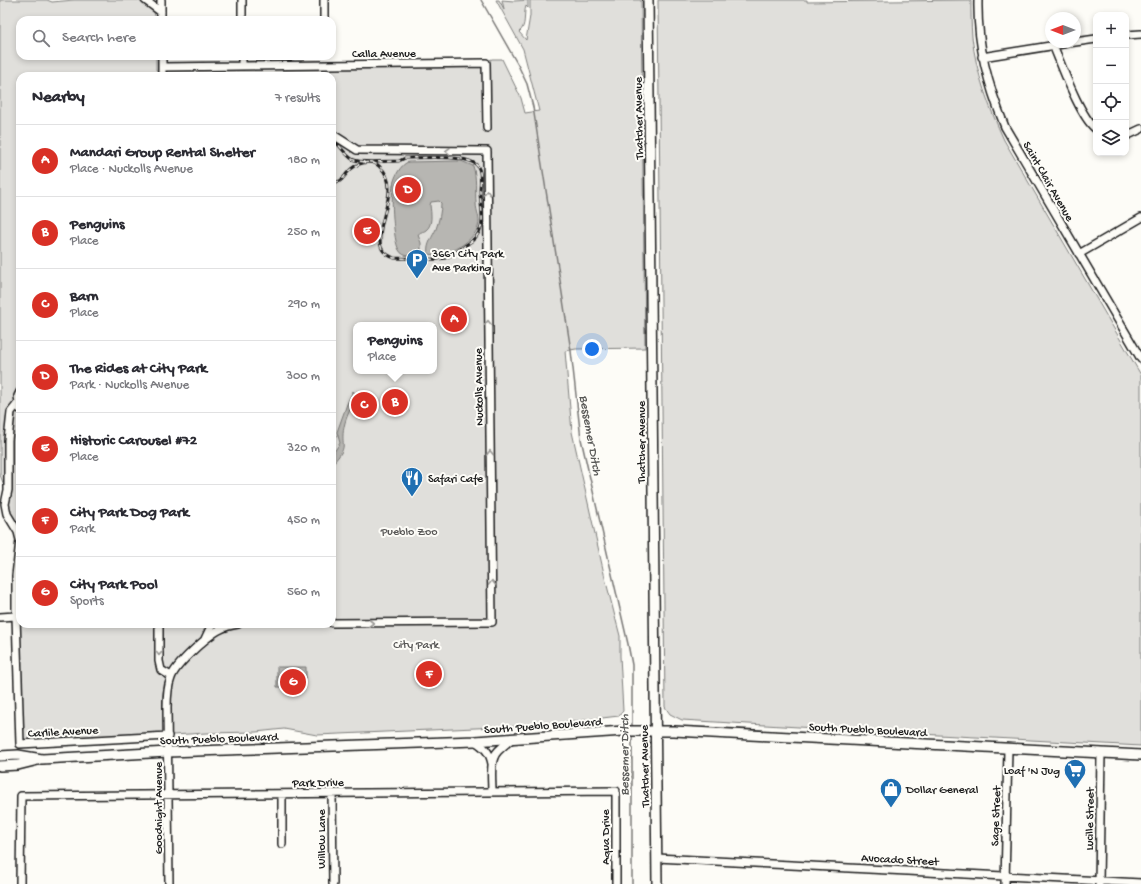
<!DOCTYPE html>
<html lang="en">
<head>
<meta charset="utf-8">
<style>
  body { margin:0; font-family:"Gochi Hand",sans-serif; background:#f7f7f7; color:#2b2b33 }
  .controls { position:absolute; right:12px; top:12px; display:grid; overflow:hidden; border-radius:8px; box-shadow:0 2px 6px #0003 }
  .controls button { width:36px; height:36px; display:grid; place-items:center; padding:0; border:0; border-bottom:1px solid #e1e1e2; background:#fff; color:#2b2b33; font:20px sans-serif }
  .compass { position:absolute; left:1045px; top:12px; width:36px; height:36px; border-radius:50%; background:#fff; box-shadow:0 2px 6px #0003; rotate:270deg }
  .you { position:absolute; left:592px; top:349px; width:14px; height:14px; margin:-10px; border:3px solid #fff; border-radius:50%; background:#1a73e8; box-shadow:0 0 0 6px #1a73e833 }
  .badge { display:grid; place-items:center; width:26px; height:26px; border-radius:50%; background:#d93025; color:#fff; font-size:13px; font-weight:700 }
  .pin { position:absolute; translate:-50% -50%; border:2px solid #fff; box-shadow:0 1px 4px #0006 }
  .popup { position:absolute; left:353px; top:322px; width:84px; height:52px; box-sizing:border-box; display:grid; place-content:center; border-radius:8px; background:#fff; filter:drop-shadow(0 1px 3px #0005); font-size:13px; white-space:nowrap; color:#7c7c81 }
  .popup b { font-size:15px; color:#2b2b33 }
  .popup::after { content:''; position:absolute; left:50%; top:100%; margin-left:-8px; border:8px solid transparent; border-top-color:#fff }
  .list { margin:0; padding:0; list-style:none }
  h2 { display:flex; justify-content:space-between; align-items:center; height:52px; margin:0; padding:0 16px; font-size:17px }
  h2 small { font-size:13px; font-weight:400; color:#7c7c81 }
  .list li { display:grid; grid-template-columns:26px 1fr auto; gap:12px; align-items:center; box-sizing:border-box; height:72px; padding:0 16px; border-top:1px solid #e1e1e2 }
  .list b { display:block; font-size:15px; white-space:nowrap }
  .list p { margin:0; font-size:13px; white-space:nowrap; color:#7c7c81 }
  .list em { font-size:13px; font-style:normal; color:#7c7c81 }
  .icon { flex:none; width:22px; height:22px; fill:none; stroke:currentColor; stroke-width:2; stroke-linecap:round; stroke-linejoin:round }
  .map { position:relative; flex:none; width:1141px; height:884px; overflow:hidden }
  .search { position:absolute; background:#fff; box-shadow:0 2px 6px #0003; left:16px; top:16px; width:320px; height:44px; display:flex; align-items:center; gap:10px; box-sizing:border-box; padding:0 14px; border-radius:12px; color:#7c7c81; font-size:15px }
  .panel { position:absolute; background:#fff; box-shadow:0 2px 6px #0003; left:16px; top:72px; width:320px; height:556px; border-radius:12px }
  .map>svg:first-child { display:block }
</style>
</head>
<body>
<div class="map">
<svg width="1141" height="884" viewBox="0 0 1141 884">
  <rect width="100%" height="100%" fill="#fdfcf7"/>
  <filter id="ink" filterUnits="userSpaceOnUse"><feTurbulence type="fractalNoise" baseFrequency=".025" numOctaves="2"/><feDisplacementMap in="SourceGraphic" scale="8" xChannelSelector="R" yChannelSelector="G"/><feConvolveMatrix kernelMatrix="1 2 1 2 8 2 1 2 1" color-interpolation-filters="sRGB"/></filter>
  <g filter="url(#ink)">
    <path fill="#e0dfdb" stroke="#7e7e7c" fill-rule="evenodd" d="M0,0H47L52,2L74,0H139L154,12L156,20H20V56H156V70L477,66L492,59H502L521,98L525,113L539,111L523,49L496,0H499L504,9L502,0L514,1L528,0V8L526,6C523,15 527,26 519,32L526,40L530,16V0H641L645,348L576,349L565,351L572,432L605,578L620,636V656L623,711L619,716L543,725L317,735L284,729L256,732L206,733L20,744L16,616L20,540L7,514V493L0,475ZM20,76H332V624H20ZM356,325H434V371H356Z
      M658,0H807V2L971,0C971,12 971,25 972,37C976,73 989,107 1004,140L1141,375V746L865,731L682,720L670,714L665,707Z"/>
    <path fill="#b7b6b2" stroke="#797876" d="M461,161L473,166C477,178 475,191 476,203C476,212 481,218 478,227C474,241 442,262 428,253C426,245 433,236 436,229C439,221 441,212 441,203L439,201L431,202L430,205C431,213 433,225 426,230C422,233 420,231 418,235L421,243V253C415,257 403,258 399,250C393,240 391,197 393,185C394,178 400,165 408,162Z
      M353,391L358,396C352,406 346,416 344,427C340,447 350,445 332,464V455L340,443L337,432L347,404Z
      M277,667H306V678H287V687H277Z"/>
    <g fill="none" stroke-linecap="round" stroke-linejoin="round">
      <path stroke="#797876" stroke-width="1.5" d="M481,0L518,65L527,84L533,107L571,351L581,439L628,644L632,665V728
        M632,884V734"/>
      <g stroke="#1c1c1c" stroke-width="10">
        <path id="minor" d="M145,0L161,12
          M161,0V20
          M242,0V20
          M324,0V20
          M978,0C977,46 988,85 1005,127L1141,359
          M1126,35L1141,34
          M1075,42L1096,39
          M1053,45C1062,66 1080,117 1096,129
          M162,56V76
          M242,56V66
          M982,57L1075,42
          M162,67L486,63L487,128
          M332,134L357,150L487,151L492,622L332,623
          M1126,136L1141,129
          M1079,254L1141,218
          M20,392L18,396L20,409
          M19,402L11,412L8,440V490L5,504L7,514L18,532L20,540L16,576V616L20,744L168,736
          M0,617L16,616
          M159,624V661L161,670L171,676
          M205,639L212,624
          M475,741C484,747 490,752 492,764
          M492,791C492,779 489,760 498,751C503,746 508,742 513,738
          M332,793L333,884
          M282,794V844
          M657,858L1141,883
          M20,884L21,796L616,791V884
          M169,884L167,708C167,698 167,688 171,678C175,665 208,635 221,629C226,626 232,625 238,624
          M1005,884L1008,749
          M1099,884L1101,753"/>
      </g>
      <g stroke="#1c1c1c" stroke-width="12">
        <path id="major" d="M648,0L657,884
          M0,756L18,755L42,759L168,752L475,741L624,731H674L1141,755
          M0,766L18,765L38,760"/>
      </g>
      <use href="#minor" stroke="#fdfcf7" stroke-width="7"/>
      <use href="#major" stroke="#fdfcf7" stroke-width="9"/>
      <g stroke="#1c1c1c" stroke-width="3">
        <path id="rail" d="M332,140C340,144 344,154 352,159C359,164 389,161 399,161L405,158C421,158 462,155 474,163C483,168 480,182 480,191C480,203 484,216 481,227C479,235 473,241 466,245C460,250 453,255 445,258C434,261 407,258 394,258C385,254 380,250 380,240C378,218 402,186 379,166C370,158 355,164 348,172C345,175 344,178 340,181L332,183"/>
      </g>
      <use href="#rail" stroke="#fdfcf7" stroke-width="1.5" stroke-dasharray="4.5" stroke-linecap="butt"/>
    </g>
    <defs><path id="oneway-chevron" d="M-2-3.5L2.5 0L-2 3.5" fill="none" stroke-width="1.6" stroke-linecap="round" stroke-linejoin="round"/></defs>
    <g stroke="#989794">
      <use href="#oneway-chevron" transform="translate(448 151) rotate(-179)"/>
      <use href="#oneway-chevron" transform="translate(487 193) rotate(-90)"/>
      <use href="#oneway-chevron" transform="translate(488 323) rotate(-91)"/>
      <use href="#oneway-chevron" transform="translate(490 453) rotate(-91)"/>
      <use href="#oneway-chevron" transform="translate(492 583) rotate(-91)"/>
      <use href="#oneway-chevron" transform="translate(371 623)"/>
      <use href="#oneway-chevron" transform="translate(159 653) rotate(92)"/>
    </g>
  </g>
  <defs>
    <g id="parking-pin" transform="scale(1.15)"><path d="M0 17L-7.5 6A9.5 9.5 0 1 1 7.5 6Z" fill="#1f6fb2" stroke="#fdfcf7"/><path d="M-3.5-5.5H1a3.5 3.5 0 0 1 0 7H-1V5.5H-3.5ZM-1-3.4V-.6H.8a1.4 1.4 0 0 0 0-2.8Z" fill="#fff"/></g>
    <g id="restaurant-pin" transform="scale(1.15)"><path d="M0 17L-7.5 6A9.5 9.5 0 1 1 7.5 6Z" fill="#1f6fb2" stroke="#fdfcf7"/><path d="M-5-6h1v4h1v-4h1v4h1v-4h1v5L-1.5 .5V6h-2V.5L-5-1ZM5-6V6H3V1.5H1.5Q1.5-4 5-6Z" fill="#fff"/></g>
    <g id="supermarket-pin" transform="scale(1.15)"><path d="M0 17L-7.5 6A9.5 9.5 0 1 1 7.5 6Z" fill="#1f6fb2" stroke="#fdfcf7"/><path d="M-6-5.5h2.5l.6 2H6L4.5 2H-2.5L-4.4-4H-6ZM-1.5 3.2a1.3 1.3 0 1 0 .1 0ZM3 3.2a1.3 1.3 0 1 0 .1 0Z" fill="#fff"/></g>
    <g id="shop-pin" transform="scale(1.15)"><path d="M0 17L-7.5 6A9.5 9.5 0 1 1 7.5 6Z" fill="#1f6fb2" stroke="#fdfcf7"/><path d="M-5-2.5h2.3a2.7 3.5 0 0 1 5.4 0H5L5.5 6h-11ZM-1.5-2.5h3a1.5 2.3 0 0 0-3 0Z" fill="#fff"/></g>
  </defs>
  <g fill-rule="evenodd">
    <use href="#parking-pin" x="417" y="260"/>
    <use href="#restaurant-pin" x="412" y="478"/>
    <use href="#supermarket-pin" x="1075" y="770"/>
    <use href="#shop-pin" x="891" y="789"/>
  </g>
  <g text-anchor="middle" stroke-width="4" stroke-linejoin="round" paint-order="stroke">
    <g font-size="12" fill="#1c1c1c" stroke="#fdfcf7">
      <text x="384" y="57">Calla Avenue</text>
      <text transform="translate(638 118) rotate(-91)" y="4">Thatcher Avenue</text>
      <text transform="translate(1049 181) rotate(60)" y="4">Saint Clair Avenue</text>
      <text transform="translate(478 387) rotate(-91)" y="4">Nuckolls Avenue</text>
      <text transform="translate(641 442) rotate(-90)" y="4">Thatcher Avenue</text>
      <text transform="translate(543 725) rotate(-4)" y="4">South Pueblo Boulevard</text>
      <text transform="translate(868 729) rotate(3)" y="4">South Pueblo Boulevard</text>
      <text transform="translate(63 731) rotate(-3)" y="4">Carlile Avenue</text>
      <text transform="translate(219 738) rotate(-2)" y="4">South Pueblo Boulevard</text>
      <text transform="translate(644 766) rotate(-91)" y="4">Thatcher Avenue</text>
      <text transform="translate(318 782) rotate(-1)" y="4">Park Drive</text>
      <text transform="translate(158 808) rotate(-90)" y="4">Goodnight Avenue</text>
      <text transform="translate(995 816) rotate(-88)" y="4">Sage Street</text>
      <text transform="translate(1089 819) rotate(-89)" y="4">Lucille Street</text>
      <text transform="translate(605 837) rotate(-90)" y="4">Aqua Drive</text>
      <text transform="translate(321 839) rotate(-90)" y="4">Willow Lane</text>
      <text transform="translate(900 859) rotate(3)" y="4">Avocado Street</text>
    </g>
    <g font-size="12" fill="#1c1c1c" stroke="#fdfcf7" text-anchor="start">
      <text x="432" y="257">3661 City Park<tspan x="432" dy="14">Ave Parking</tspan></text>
      <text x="428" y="482">Safari Cafe</text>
      <text x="1060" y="774" text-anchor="end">Loaf 'N Jug</text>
      <text x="906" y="793">Dollar General</text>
    </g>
    <g font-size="12" fill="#575655" stroke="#fdfcf7">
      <text x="409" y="535">Pueblo Zoo</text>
      <text x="416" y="648">City Park</text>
    </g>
    <g font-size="13" font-style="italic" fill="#5a5a58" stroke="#fdfcf7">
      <text transform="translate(592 435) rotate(80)" y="5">Bessemer Ditch</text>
      <text transform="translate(623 755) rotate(-90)" y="5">Bessemer Ditch</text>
    </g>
  </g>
</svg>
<div class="controls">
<button>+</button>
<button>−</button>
<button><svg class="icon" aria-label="locate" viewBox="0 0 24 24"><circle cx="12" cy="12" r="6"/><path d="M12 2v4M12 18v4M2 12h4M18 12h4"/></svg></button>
<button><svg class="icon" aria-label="layers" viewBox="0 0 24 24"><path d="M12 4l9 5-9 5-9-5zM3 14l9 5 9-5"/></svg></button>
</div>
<svg class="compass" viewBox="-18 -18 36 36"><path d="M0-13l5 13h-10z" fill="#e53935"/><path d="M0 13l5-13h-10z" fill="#7c7c81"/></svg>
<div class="you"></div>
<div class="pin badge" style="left:454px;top:319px">A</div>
<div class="pin badge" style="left:395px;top:402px">B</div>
<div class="popup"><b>Penguins</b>Place</div>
<div class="pin badge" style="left:364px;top:405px">C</div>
<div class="pin badge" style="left:408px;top:190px">D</div>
<div class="pin badge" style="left:367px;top:231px">E</div>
<div class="pin badge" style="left:429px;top:674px">F</div>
<div class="pin badge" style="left:293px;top:682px">G</div>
<div class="search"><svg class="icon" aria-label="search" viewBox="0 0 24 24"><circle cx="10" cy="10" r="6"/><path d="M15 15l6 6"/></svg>Search here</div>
<section class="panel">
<h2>Nearby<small>7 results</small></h2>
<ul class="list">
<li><span class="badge">A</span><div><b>Mandari Group Rental Shelter</b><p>Place · Nuckolls Avenue</p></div><em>180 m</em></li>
<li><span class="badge">B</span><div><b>Penguins</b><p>Place</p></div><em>250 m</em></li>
<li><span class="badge">C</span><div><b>Barn</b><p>Place</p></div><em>290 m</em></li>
<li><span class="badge">D</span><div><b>The Rides at City Park</b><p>Park · Nuckolls Avenue</p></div><em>300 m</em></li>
<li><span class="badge">E</span><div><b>Historic Carousel #72</b><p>Place</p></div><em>320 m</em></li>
<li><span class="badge">F</span><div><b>City Park Dog Park</b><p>Park</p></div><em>450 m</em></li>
<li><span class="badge">G</span><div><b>City Park Pool</b><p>Sports</p></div><em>560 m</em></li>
</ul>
</section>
</div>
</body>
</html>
